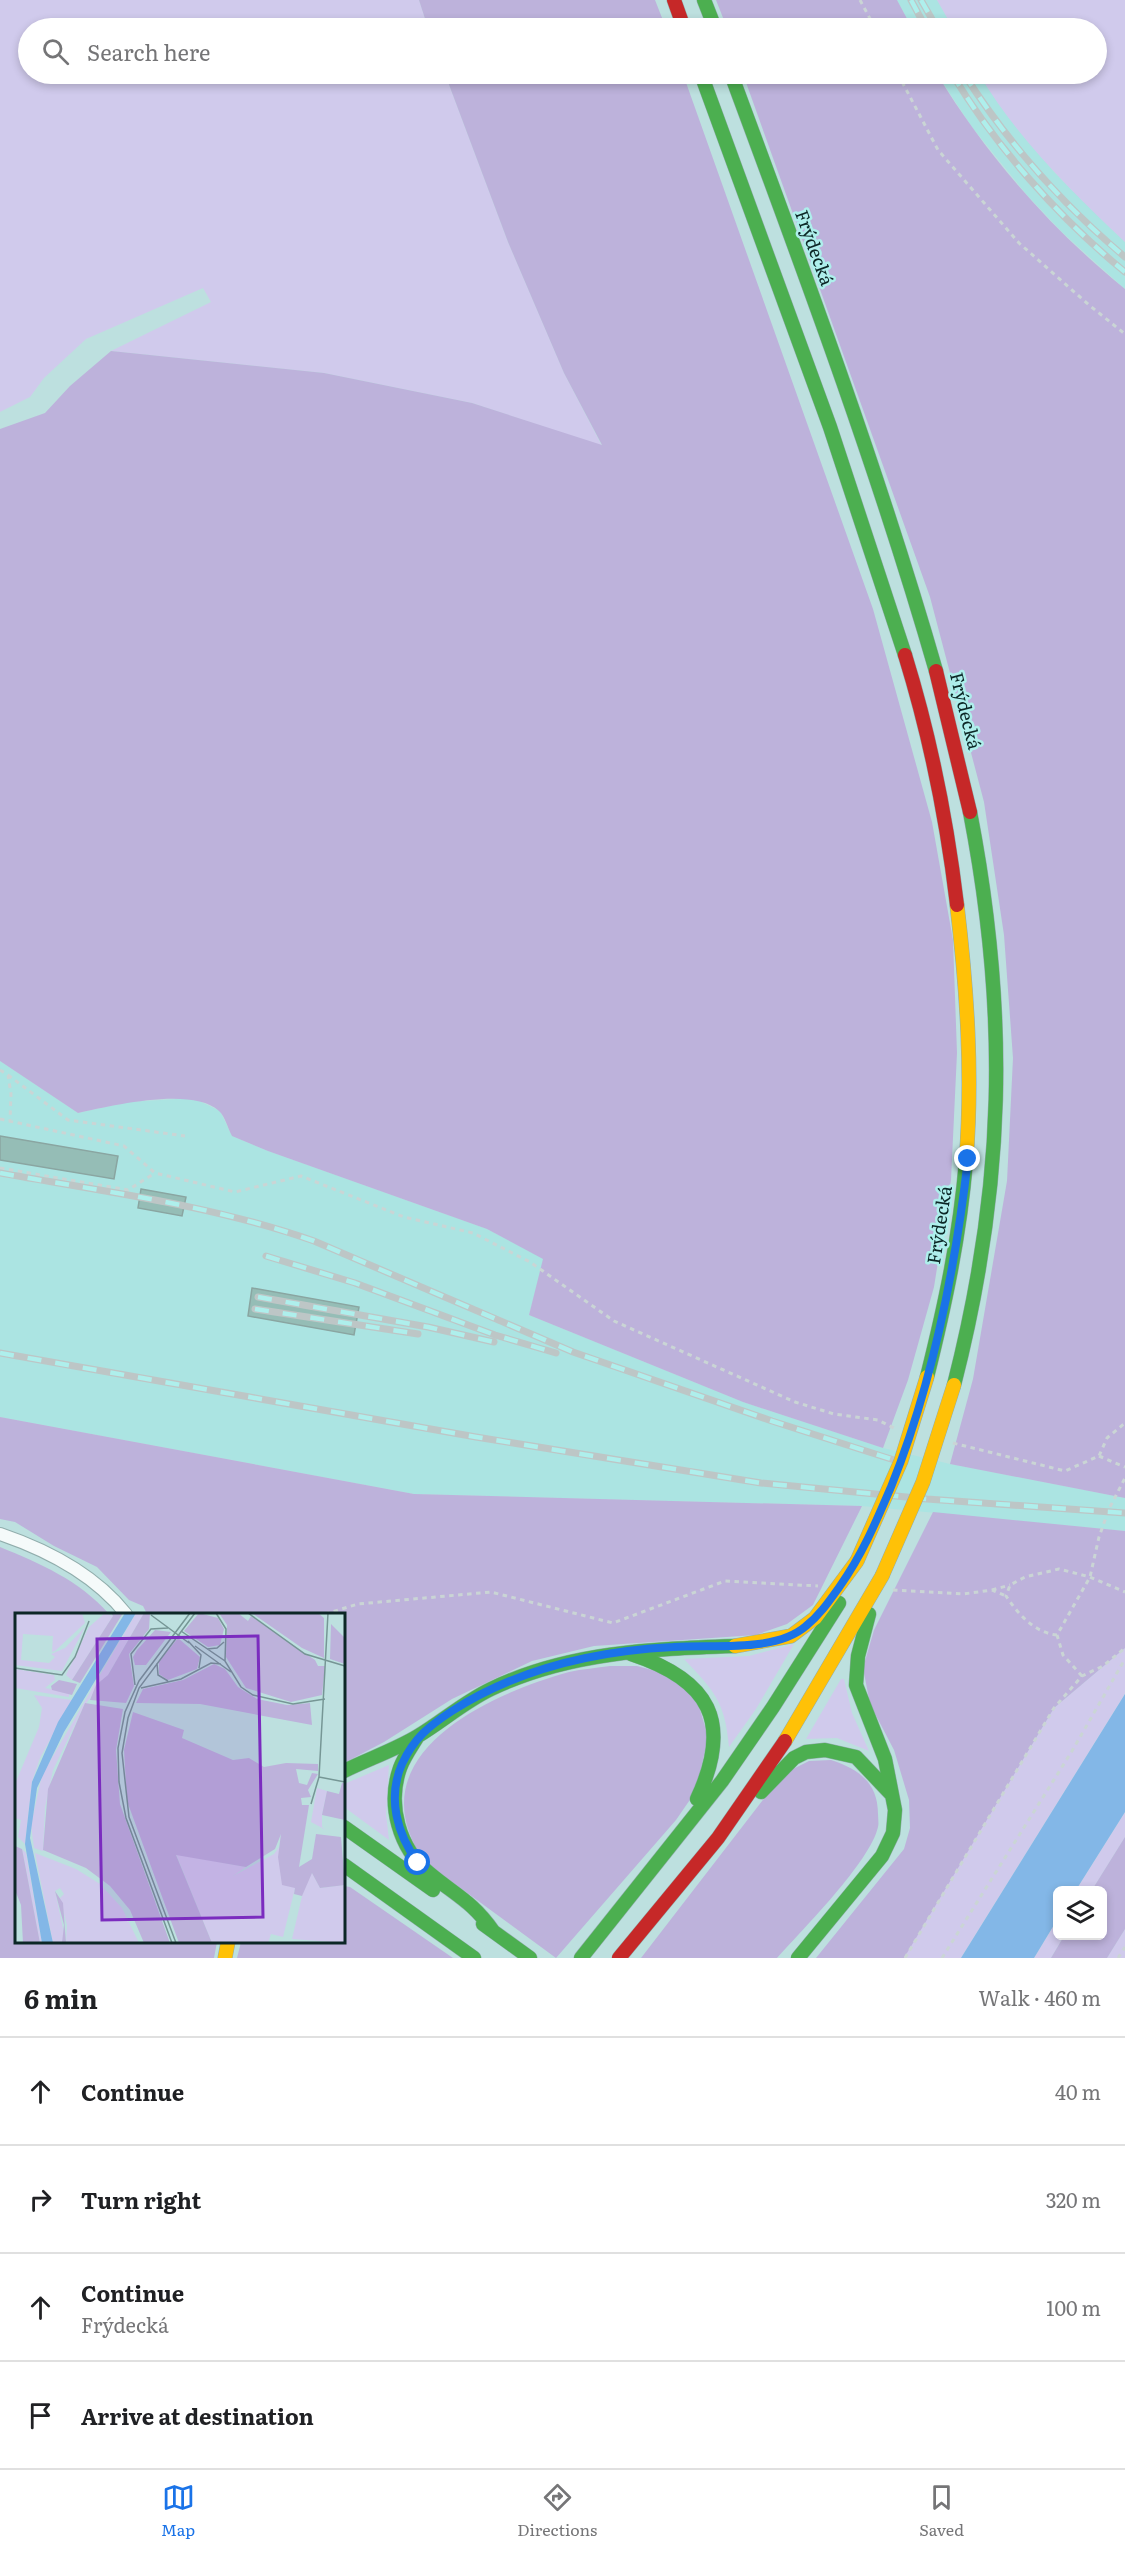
<!DOCTYPE html>
<html lang="en">
<head>
<meta charset="utf-8">
<style>
  body { margin:0; font-family:Literata,serif; background:#f2f2f2; color:#202124 }
  .controls { position:absolute; right:18px; bottom:18px; display:grid; overflow:hidden; border-radius:9px; box-shadow:0 3px 9px #0003 }
  .controls button { width:54px; height:54px; display:grid; place-items:center; padding:0; border:0; border-bottom:2px solid #e0e0e0; background:#fff; color:#202124; font:30px sans-serif }
  .stop { position:absolute; width:18px; height:18px; margin:-14px; border:4px solid #1a73e8; border-radius:50%; background:#fff }
  .stop.end { background:#1a73e8; border-color:#fff; box-shadow:0 2px 6px #0008 }
  .list { margin:0; padding:0; list-style:none }
  h2 { display:flex; justify-content:space-between; align-items:center; height:78px; margin:0; padding:0 24px; font-size:26px }
  h2 small { font-size:20px; font-weight:400; color:#757577 }
  .list li { display:grid; grid-template-columns:39px 1fr auto; gap:18px; align-items:center; box-sizing:border-box; height:108px; padding:0 24px; border-top:2px solid #e0e0e0 }
  .list b { display:block; font-size:22px; white-space:nowrap }
  .list p { margin:0; font-size:20px; white-space:nowrap; color:#757577 }
  .list em { font-size:20px; font-style:normal; color:#757577 }
  .icon { flex:none; width:33px; height:33px; fill:none; stroke:currentColor; stroke-width:2; stroke-linecap:round; stroke-linejoin:round }
  .map { position:relative; flex:none; width:1125px; height:1958px; overflow:hidden }
  .search { position:absolute; background:#fff; box-shadow:0 3px 9px #0003; left:18px; right:18px; top:18px; height:66px; display:flex; align-items:center; gap:15px; box-sizing:border-box; padding:0 21px; border-radius:33px; color:#757577; font-size:22px }
  .sheet { height:510px; background:#fff }
  nav { display:flex; justify-content:space-around; align-items:center; box-sizing:border-box; height:84px; border-top:2px solid #e0e0e0; background:#fff; font-size:16px; color:#757577 }
  nav a { display:grid; justify-items:center; gap:3px }
  nav .on { color:#1a73e8 }
  .map>svg:first-child { display:block }
</style>
</head>
<body>
<div class="map">
<svg width="1125" height="1958" viewBox="0 0 1125 1958">
  <rect width="100%" height="100%" fill="#bde0df"/>
  <path fill="#abe4e2" d="M897,0H937L953,28H912Z
    M937,74H979L1001,106L1054,172L1125,242V289L1063,233L1027,195L972,127Z
    M0,1061L78,1113L129,1102L193,1098L220,1111L232,1136L268,1151L487,1229L544,1259L529,1315L743,1402L883,1448L950,1464L1125,1498V1531L862,1506L414,1494L0,1417Z"/>
  <path fill="#d0caec" d="M0,0H419L428,28H28V74H445L508,242L564,373L602,446L472,403L324,373L111,351L211,302L203,288L86,339L44,378L30,397L0,412Z
    M937,0H1125V242C1071,191 1017,138 979,74H1096V28H953Z
    M794,1644L756,1709L729,1747C725,1701 714,1691 684,1659L749,1656Z
    M1125,1648V1694L961,1958H903L1054,1708Z
    M841,1679H844L852,1713L869,1751L837,1738L806,1739Z
    M389,1765L386,1814L389,1840L344,1807V1784Z
    M1125,1812V1837L1092,1890H1076Z
    M1057,1920L1058,1936H1064L1051,1958H1034Z
    M1125,1929V1958H1107Z"/>
  <path fill="#bdb2db" d="M419,0H655L666,28H428Z
    M716,0H897L912,28H727Z
    M445,74H683L873,609L932,822L953,940L957,1053L951,1180L934,1287L908,1380L883,1448L743,1402L529,1315L543,1259L487,1229L268,1151L232,1136C228,1129 225,1116 219,1111C192,1086 111,1106 78,1113L0,1061V429L45,413L70,386L111,351L324,373L472,403L602,445L564,373L508,242Z
    M743,74H937C986,155 1051,229 1125,289V1498L950,1464L973,1379L1007,1181L1013,1058L1004,935L984,802L930,597Z
    M0,1417L414,1494L862,1506L813,1605L787,1624L756,1635L594,1646L532,1661L452,1699L384,1742L344,1763V1614H147L143,1606L129,1600L97,1567L54,1546L15,1522L0,1519Z
    M933,1512L1125,1531V1648L1054,1708L904,1958H816L904,1849L910,1828L909,1800L894,1750L870,1704L863,1668L874,1630Z
    M0,1547C41,1564 79,1580 109,1614H16V1942H217L214,1958H0Z
    M610,1666H637L660,1672L679,1681L699,1706L708,1737L696,1791L676,1820L556,1958L425,1862C352,1757 486,1695 569,1672C582,1669 597,1668 610,1666Z
    M831,1760C858,1769 878,1782 878,1814C878,1818 879,1823 878,1827C870,1862 803,1929 777,1958H641L783,1774L809,1761Z
    M1125,1837V1929L1107,1958H1051L1064,1936H1102V1890H1092Z
    M344,1886L350,1887L453,1958H237L241,1942H344Z"/>
  <path fill="#83b7e7" d="M1125,1694V1812L1076,1890H1058L1057,1920L1034,1958H961Z"/>
  <path fill="#95bdb6" stroke="#8aa5a1" stroke-width="1.5" d="M0,1136L118,1156L114,1179L0,1160Z
    M141,1189L186,1197L182,1216L138,1208Z
    M252,1288L359,1307L354,1335L248,1316Z"/>
  <g fill="none" stroke-linecap="round" stroke-linejoin="round">
    <g stroke="#91adac" stroke-width="14">
      <path id="street" d="M0,1534C47,1550 95,1575 126,1614"/>
    </g>
    <g stroke="#91adac" stroke-width="15">
      <path id="fast" d="M704,0L715,28
        M701,74L830,427L905,655
        M731,74C804,271 878,469 936,671
        M927,1377C945,1305 960,1235 966,1161
        M954,1385C1005,1186 1009,1014 970,812
        M631,1654C710,1680 733,1722 697,1799
        M418,1736C412,1746 404,1757 400,1768C387,1805 399,1848 429,1873C455,1895 472,1901 493,1931
        M344,1771C368,1759 395,1750 418,1736C443,1721 464,1702 491,1689C568,1652 651,1649 735,1646
        M761,1792L794,1758L806,1752L825,1750L856,1757L892,1795
        M344,1827L433,1890
        M344,1865L474,1958
        M483,1924L530,1958
        M581,1958L722,1781L773,1707L839,1603
        M798,1958L882,1856L893,1833L895,1810L885,1759L856,1685L858,1656L869,1614"/>
    </g>
    <g stroke="#91adac" stroke-width="15">
      <path id="slow" d="M957,905C967,990 973,1075 966,1161
        M735,1646L791,1636L815,1618L857,1561
        M785,1741L882,1576
        M225,1958L228,1942"/>
    </g>
    <g stroke="#91adac" stroke-width="15">
      <path id="jam" d="M674,0L684,28
        M905,655C930,736 947,821 957,905
        M936,671L970,812
        M619,1958L718,1838L785,1741"/>
    </g>
    <path stroke="#cad5d5" stroke-width="3" stroke-dasharray="4.5 4.5" stroke-linecap="butt" d="M860,0L875,28
      M898,74L938,150L1019,243L1089,305L1125,334
      M0,1070L8,1075L11,1094L10,1121
      M8,1075L68,1120L185,1136
      M0,1119L124,1146L155,1173L235,1192L301,1176L404,1217L473,1233L530,1262L614,1321L795,1402L834,1414L878,1420L894,1428
      M0,1168L128,1190L155,1173
      M953,1443L1065,1471L1099,1456L1107,1438L1125,1423
      M1099,1456L1125,1467
      M893,1590L963,1594L992,1590L1006,1596
      M992,1590L1010,1585
      M325,1614L358,1604L491,1592L613,1623L725,1581L818,1586
      M1057,1635C1035,1633 1018,1614 1006,1596L1010,1585L1025,1577L1059,1569L1090,1577L1125,1592
      M1082,1676L1063,1655L1057,1635L1090,1577L1099,1537L1109,1509L1125,1478
      M905,1958L1054,1708L1082,1676L1103,1666L1125,1648
      M942,1958L1072,1751L1125,1659
      M1118,1958L1125,1947"/>
    <use href="#street" stroke="#f5fafa" stroke-width="12"/>
    <use href="#fast" stroke="#4caf50" stroke-width="14"/>
    <use href="#slow" stroke="#ffc107" stroke-width="14"/>
    <use href="#jam" stroke="#c62828" stroke-width="14"/>
    <g stroke="#bdc6c6" stroke-width="7">
      <path id="rail" d="M911,0L926,28
        M921,0L937,28
        M952,74C997,148 1058,217 1125,272
        M964,74C1008,143 1062,204 1125,257
        M0,1173C106,1192 212,1205 314,1241L573,1352L772,1421L894,1460
        M266,1256L355,1283L495,1335L556,1353
        M258,1297L428,1327L494,1342
        M255,1309L418,1334
        M0,1353L476,1437L761,1483L927,1499L1125,1513"/>
    </g>
    <use href="#rail" stroke="#aeefec" stroke-width="4.5" stroke-dasharray="14" stroke-linecap="butt"/>
    <g stroke="#91adac" stroke-width="15" stroke-linecap="butt">
      <path id="slow-bridge" d="M857,1561L901,1461L927,1377
        M882,1576L923,1482L954,1385"/>
    </g>
    <use href="#slow-bridge" stroke="#ffc107" stroke-width="14"/>
  </g>
  <g fill="none" stroke-linecap="round" stroke-linejoin="round">
    <path stroke="#1a73e8" stroke-width="8" d="M418,1863C397,1834 387,1798 402,1764C414,1738 429,1726 452,1711C519,1668 595,1651 673,1647C712,1644 775,1653 806,1626C820,1615 830,1600 840,1586C862,1555 876,1522 891,1487C933,1383 955,1271 968,1159"/>
  </g>
  <g text-anchor="middle" stroke-width="5" stroke-linejoin="round" paint-order="stroke">
    <g font-size="18" fill="#0c2726" stroke="#aeefec">
      <text transform="translate(814 248) rotate(70)" y="6">Frýdecká</text>
      <text transform="translate(965 711) rotate(76)" y="6">Frýdecká</text>
      <text transform="translate(940 1225) rotate(-81)" y="6">Frýdecká</text>
    </g>
  </g>
  <g transform="translate(15 1613)">
    <rect width="330" height="330" fill="#bde0df"/>
    <path d="M0,0H67L70,10L40,38L37,39L38,23L8,21L6,47L34,50L40,44L36,41L50,35L70,14L47,58L0,52ZM90,0L98,3L57,67L51,62L74,14ZM121,0H129L93,62L69,93L38,157L30,194L28,238L19,235L16,212L27,162ZM0,56L39,62L40,67L30,75L54,79V84L0,75ZM19,82L57,87L25,145L17,169L10,231L3,224L6,207L0,205V171L24,114L27,95ZM302,175L312,178L307,202V214L311,217L296,209ZM265,233V252L280,275L268,324L256,321L253,330H197L161,241L231,254L218,263L259,241ZM7,236L11,240L27,330H25ZM20,240L61,256L85,271L107,295L124,330H51L52,312L45,285L49,281L45,275L40,278L49,320L47,330H38ZM297,260L305,275L330,272V330L277,326L291,266Z" fill="#d0caec"/>
    <path d="M96,0H108L65,70L57,67L98,3ZM129,0H135L134,16L114,41L119,73L111,90L75,87L81,72L93,62ZM184,0L203,5L209,16L205,32L193,34L169,18ZM204,0H223L233,8L236,3L300,47L303,53H310L307,82L276,89L231,75L211,44L212,12ZM237,0H303L309,5V45L287,35ZM316,11L330,25V51L315,46ZM140,17L156,19L131,52H120L118,44L122,37ZM163,25L185,44L182,56L153,67L144,61V49ZM199,51L210,56L223,74L242,86L272,92L295,90L297,112L185,91L121,90L128,76L168,67ZM44,67L62,71L57,82L37,77L36,73ZM70,90L108,96L101,137L105,191L155,330H129L115,297L95,273L71,255L28,237L33,176ZM118,99L169,117L167,125L218,147L234,145L249,154L271,150L303,151V158L281,156L284,170L292,172L297,160L303,161L293,177L296,184L286,185L287,192H294L284,254L297,246L301,221L326,224L330,272L305,275L297,260L287,283L279,281L280,275L267,272L263,244L266,221L260,236L231,254L161,242L197,330H164L112,188L109,137ZM327,170H330V207L307,202L312,178L324,181ZM0,233L7,236L25,330H8L6,292L0,277ZM40,278L48,290L51,330H47L49,312Z" fill="#bdb2db"/>
    <path d="M110,0H121L49,119L22,175L15,225L38,330H27L10,231L17,169L43,109Z" fill="#83b7e7"/>
    <path fill="none" stroke="#769695" stroke-width="1.5" d="M201,0L211,16L210,48M233,0L290,41L330,53M136,2L174,30M166,18L210,48L226,74L238,82L278,91L310,86M173,28L186,42L184,55M180,33L216,59M192,36L202,35L209,29M142,50L143,62L153,68M0,55L47,62L60,44L74,8M120,72L116,41L136,16L153,15M126,75L166,66L196,50L206,51M304,164L330,169M296,191L304,164L313,0M157,330L111,205L104,169L103,135L110,99L124,68L175,0M161,330L114,204L107,140L113,105L124,75L180,0"/>
    <path fill="#7b2cbf" fill-opacity="0.15" stroke="#7b2cbf" stroke-width="3" d="M243,23L248,304L87,307L82,26Z"/>
    <rect width="330" height="330" fill="none" stroke="#0c2726" stroke-width="3"/>
  </g>
</svg>
<div class="controls">
<button><svg class="icon" aria-label="layers" viewBox="0 0 24 24"><path d="M12 4l9 5-9 5-9-5zM3 14l9 5 9-5"/></svg></button>
</div>
<div class="stop" style="left:418px;top:1863px"></div>
<div class="stop end" style="left:968px;top:1159px"></div>
<div class="search"><svg class="icon" aria-label="search" viewBox="0 0 24 24"><circle cx="10" cy="10" r="6"/><path d="M15 15l6 6"/></svg>Search here</div>
</div>
<section class="sheet">
<h2>6 min<small>Walk · 460 m</small></h2>
<ul class="list">
<li><svg class="icon" aria-label="ahead" viewBox="0 0 24 24"><path d="M12 20V5M6 11l6-6 6 6"/></svg><div><b>Continue</b></div><em>40 m</em></li>
<li><svg class="icon" aria-label="right" viewBox="0 0 24 24"><path d="M7 20v-9h11M14 6l5 5-5 5"/></svg><div><b>Turn right</b></div><em>320 m</em></li>
<li><svg class="icon" aria-label="ahead" viewBox="0 0 24 24"><path d="M12 20V5M6 11l6-6 6 6"/></svg><div><b>Continue</b><p>Frýdecká</p></div><em>100 m</em></li>
<li><svg class="icon" aria-label="arrive" viewBox="0 0 24 24"><path d="M6 21V4h12l-3 4 3 4H6"/></svg><div><b>Arrive at destination</b></div></li>
</ul>
</section>
<nav>
<a class="on"><svg class="icon" aria-label="map" viewBox="0 0 24 24"><path d="M3 6l6-2 6 2 6-2v14l-6 2-6-2-6 2zM9 4v14M15 6v14"/></svg>Map</a>
<a><svg class="icon" aria-label="directions" viewBox="0 0 24 24"><path d="M12 3l9 9-9 9-9-9zM9 14v-3h6M13 9l2 2-2 2"/></svg>Directions</a>
<a><svg class="icon" aria-label="saved" viewBox="0 0 24 24"><path d="M7 4h10v16l-5-4-5 4z"/></svg>Saved</a>
</nav>
</body>
</html>
